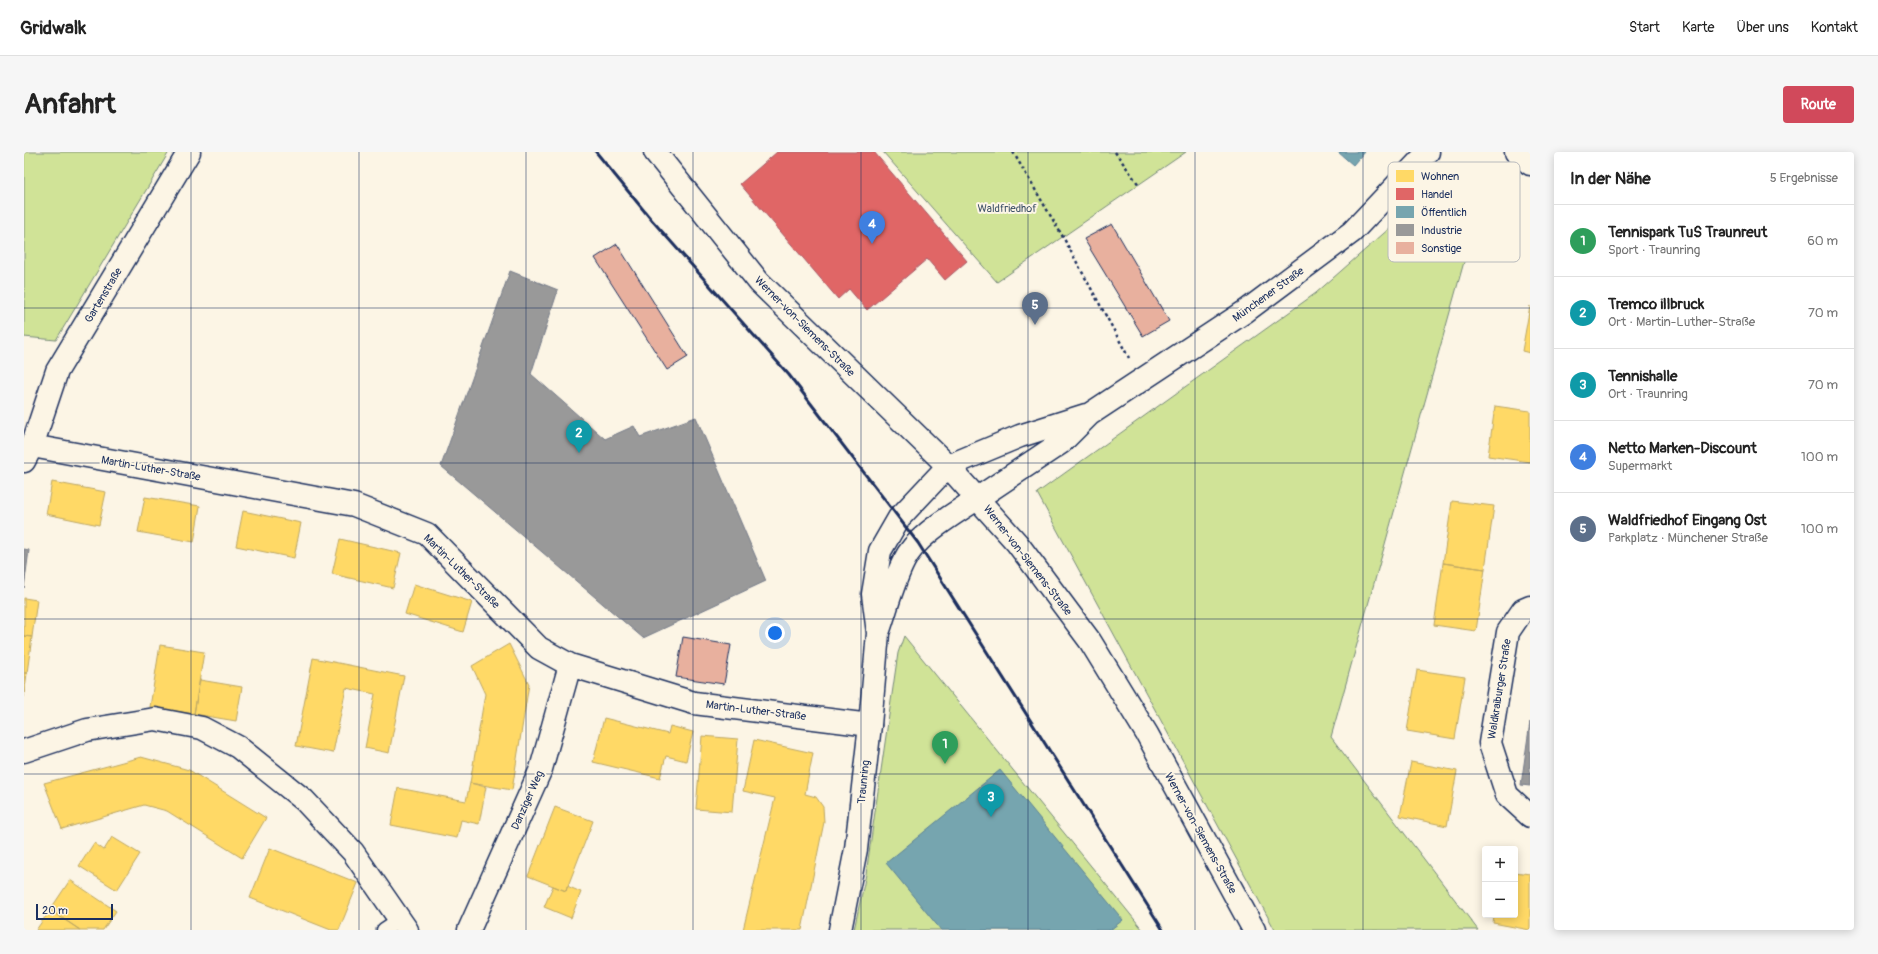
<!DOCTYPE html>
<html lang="de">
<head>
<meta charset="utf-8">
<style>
  body { margin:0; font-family:Pangolin,sans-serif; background:#f6f6f6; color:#222 }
  .controls { position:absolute; right:12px; bottom:12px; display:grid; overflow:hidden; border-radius:4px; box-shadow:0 2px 10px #0003 }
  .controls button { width:36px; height:36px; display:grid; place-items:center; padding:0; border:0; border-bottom:1px solid #e0e0e0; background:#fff; color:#222; font:20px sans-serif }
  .scale { position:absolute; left:12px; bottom:10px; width:77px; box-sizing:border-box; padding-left:4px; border:2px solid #1b2f5e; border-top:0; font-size:11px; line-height:14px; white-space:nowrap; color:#1b2f5e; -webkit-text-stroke:3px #fcf5e5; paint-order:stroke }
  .you { position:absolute; left:751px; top:481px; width:14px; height:14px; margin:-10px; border:3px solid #fff; border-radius:50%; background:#1a73e8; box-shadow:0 0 0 6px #1a73e833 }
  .badge { display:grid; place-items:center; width:26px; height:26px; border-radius:50%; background:#d1495b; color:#fff; font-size:13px; font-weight:700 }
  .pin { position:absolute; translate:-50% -33px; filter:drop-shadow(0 1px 2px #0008) }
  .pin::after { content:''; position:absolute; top:21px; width:14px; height:12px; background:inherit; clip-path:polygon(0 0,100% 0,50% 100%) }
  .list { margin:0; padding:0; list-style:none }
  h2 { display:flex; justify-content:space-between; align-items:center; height:52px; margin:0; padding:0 16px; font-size:17px }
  h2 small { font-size:13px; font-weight:400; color:#767676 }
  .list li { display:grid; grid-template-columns:26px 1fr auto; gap:12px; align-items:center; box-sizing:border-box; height:72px; padding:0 16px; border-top:1px solid #e0e0e0 }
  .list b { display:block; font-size:15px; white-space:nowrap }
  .list p { margin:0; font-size:13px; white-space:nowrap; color:#767676 }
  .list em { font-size:13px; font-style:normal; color:#767676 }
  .map { position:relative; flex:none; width:1506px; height:778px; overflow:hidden; border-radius:4px }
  header { display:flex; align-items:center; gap:24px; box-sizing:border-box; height:56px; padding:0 20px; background:#fff; border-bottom:1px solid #e0e0e0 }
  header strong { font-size:19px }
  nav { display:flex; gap:22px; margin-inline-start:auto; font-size:14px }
  .intro { display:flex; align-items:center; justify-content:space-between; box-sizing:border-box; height:96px; padding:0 24px }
  h1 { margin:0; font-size:28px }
  .button { padding:10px 18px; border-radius:4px; background:#d1495b; color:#fff; font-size:14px; font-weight:700 }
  main { display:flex; gap:24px; padding:0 24px }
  aside { flex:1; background:#fff; border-radius:4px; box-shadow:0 2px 10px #0003 }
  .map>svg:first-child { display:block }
</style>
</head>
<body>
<header>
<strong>Gridwalk</strong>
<nav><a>Start</a><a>Karte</a><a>Über uns</a><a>Kontakt</a></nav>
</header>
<div class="intro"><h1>Anfahrt</h1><a class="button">Route</a></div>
<main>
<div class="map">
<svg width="1506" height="778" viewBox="0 0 1506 778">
  <rect width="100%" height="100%" fill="#fcf5e5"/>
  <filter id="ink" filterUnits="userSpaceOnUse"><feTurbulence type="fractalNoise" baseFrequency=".025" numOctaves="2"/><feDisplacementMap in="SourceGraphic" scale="8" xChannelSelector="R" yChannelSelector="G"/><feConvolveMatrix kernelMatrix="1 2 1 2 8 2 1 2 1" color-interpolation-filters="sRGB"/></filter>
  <g filter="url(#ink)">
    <path fill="#d0e397" stroke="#76897a" d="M0,0H145L32,188L0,185Z
      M859,0H1162L973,130Z
      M1434,16L1466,17L1307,585L1454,778H1251L1013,341L1292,141Z
      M880,484L1119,778H830L842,722L874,501Z"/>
    <path fill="#ffd966" stroke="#bba664" d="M1506,154V201L1498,199Z
      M1471,254L1506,259V310L1464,304Z
      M28,330L82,340L75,373L22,362Z
      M121,345L176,354L170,390L114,380Z
      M1428,349L1470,354L1461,417L1419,411Z
      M219,359L277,371L270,406L212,394Z
      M316,387L377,401L369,436L308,422Z
      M1419,411L1461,417L1452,479L1410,473Z
      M390,432L448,450L439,480L381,462Z
      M0,446L13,448L8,485L0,484Z
      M0,484L8,485L3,521H0Z
      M485,492L505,532L488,638L446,631L461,542L448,514Z
      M136,493L180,500L170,562L126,555Z
      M289,506L380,524L365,601L341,596L351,542L322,536L309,601L272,594Z
      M1393,518L1441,525L1431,587L1383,579Z
      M0,521H3L0,545Z
      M176,528L218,535L212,569L170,562Z
      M580,566L644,582L646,574L669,580L662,609L642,604L636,626L569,610Z
      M678,584L714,587L708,660L672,657Z
      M730,588L789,601L781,642L792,645L799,655L800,670L778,778H719L751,646L719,639Z
      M117,605L165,618L242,666L218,706L143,659L120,653L38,677L20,631Z
      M1387,610L1433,619L1423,674L1376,664Z
      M446,631L462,635L455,672L437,668L433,686L367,673L374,636L442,649Z
      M531,655L569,669L542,739L504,724Z
      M88,685L116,702L93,738L55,714L70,691L80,698Z
      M246,696L334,731L315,778H307L226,746Z
      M1491,720L1506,722V778L1469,771L1470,763H1491Z
      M46,728L92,759L79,778H56L26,758Z
      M529,734L542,739L543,734L557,740L547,766L520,755Z
      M26,758L56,778H12Z"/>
    <path fill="#e06666" stroke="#a55664" d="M753,0H850L943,109L921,128L903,107L843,158L825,137L814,147L716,32Z"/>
    <path fill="#76a5af" stroke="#5b8297" d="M1314,0H1340L1329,13Z
      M976,618L1099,768L1086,778H917L862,711Z"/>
    <path fill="#999" stroke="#737987" d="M486,119L534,138L507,222L581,287L610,274L616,285L672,265L742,429L619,486L417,314Z
      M0,397L5,398L0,436Z
      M1506,570V634L1497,633Z"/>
    <path fill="#e8b09e" stroke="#1b2f5e" d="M1088,72L1145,169L1119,184L1060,87Z
      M593,92L664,205L643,218L571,106Z
      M659,485L707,493L700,532L652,525Z"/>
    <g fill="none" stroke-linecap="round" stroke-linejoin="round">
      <g stroke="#1b2f5e" stroke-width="17">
        <path id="service" d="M360,778L375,768"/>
      </g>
      <g stroke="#1b2f5e" stroke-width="25">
        <path id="minor" d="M1492,0L1506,12
          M8,294L33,219L165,0
          M0,309L8,294L330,353L403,382L515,496L546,513L670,551L846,573
          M924,314L996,284L1062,263
          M954,346L1038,290L1066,262L1222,159L1328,80L1404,0
          M1506,455L1499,458L1484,480L1466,591L1483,643L1506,664
          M0,599L63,578L131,567L178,576L214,595L280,648L329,700L383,778
          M445,778L517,617L546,513"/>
      </g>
      <g stroke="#1b2f5e" stroke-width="25">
        <path id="tertiary" d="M631,0L735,130L924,314L993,391L1066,489L1123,582L1230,778
          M855,478C863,455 869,430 880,409C892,383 931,362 954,346
          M816,778L832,697L846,573L854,481L849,442L856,399L875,366L924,314"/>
      </g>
      <path stroke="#1b2f5e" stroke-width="2.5" stroke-dasharray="3 3" stroke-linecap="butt" d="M989,0L1039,85L1105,206
        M1091,0L1115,33"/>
      <use href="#service" stroke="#fcf5e5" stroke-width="14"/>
      <use href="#minor" stroke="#fcf5e5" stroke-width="22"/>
      <use href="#tertiary" stroke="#fcf5e5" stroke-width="22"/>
      <path stroke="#1b2f5e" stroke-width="3" d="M572,0L626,66L765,223L894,391L1139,778"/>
    </g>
  </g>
  <path fill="none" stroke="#1b2f5e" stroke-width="1" stroke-opacity="0.55" d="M167,0V778M335,0V778M502,0V778M669,0V778M837,0V778M1004,0V778M1171,0V778M1339,0V778M0,156H1506M0,311H1506M0,467H1506M0,622H1506"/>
  <g text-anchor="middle" stroke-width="4" stroke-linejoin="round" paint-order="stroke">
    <g font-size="11" fill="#3f5369" stroke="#fcf5e5">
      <text x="983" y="60">Waldfriedhof</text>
    </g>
    <g font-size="11" fill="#1b2f5e" stroke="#fcf5e5">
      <text transform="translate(1244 142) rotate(-36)" y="4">Münchener Straße</text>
      <text transform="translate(79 143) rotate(-59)" y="4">Gartenstraße</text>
      <text transform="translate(781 174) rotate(45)" y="4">Werner-von-Siemens-Straße</text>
      <text transform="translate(127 316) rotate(10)" y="4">Martin-Luther-Straße</text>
      <text transform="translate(1004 408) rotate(52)" y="4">Werner-von-Siemens-Straße</text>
      <text transform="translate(438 419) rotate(44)" y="4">Martin-Luther-Straße</text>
      <text transform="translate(1475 537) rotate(-81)" y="4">Waldkraiburger Straße</text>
      <text transform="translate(732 558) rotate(7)" y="4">Martin-Luther-Straße</text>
      <text transform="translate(839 630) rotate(-84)" y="4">Traunring</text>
      <text transform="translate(503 648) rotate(-66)" y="4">Danziger Weg</text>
      <text transform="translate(1177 681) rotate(61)" y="4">Werner-von-Siemens-Straße</text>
    </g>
  </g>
  <rect x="1364" y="10" width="132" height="100" rx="6" fill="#fcf5e5" stroke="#b8babc" stroke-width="1"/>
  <rect x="1372" y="18" width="18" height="12" fill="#ffd966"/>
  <rect x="1372" y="36" width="18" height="12" fill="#e06666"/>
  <rect x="1372" y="54" width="18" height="12" fill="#76a5af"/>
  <rect x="1372" y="72" width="18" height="12" fill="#999"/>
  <rect x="1372" y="90" width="18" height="12" fill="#e8b09e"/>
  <g font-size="11" fill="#1b2f5e">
    <text x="1397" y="28">Wohnen</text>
    <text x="1397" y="46">Handel</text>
    <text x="1397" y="64">Öffentlich</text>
    <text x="1397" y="82">Industrie</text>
    <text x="1397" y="100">Sonstige</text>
  </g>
</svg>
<div class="controls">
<button>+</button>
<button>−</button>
</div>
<div class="scale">20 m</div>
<div class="you"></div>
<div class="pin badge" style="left:921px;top:612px;background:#2e9e5b">1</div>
<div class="pin badge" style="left:555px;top:301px;background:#0f9aa8">2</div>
<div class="pin badge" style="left:967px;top:665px;background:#0f9aa8">3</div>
<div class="pin badge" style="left:848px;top:92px;background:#3f7fe0">4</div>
<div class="pin badge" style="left:1011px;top:173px;background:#5c6f8a">5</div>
</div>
<aside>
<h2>In der Nähe<small>5 Ergebnisse</small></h2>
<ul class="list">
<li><span class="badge" style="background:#2e9e5b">1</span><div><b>Tennispark TuS Traunreut</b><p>Sport · Traunring</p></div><em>60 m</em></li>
<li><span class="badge" style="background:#0f9aa8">2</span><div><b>Tremco illbruck</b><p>Ort · Martin-Luther-Straße</p></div><em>70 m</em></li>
<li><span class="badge" style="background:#0f9aa8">3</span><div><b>Tennishalle</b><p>Ort · Traunring</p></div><em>70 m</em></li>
<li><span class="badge" style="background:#3f7fe0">4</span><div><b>Netto Marken-Discount</b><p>Supermarkt</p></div><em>100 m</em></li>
<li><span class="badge" style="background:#5c6f8a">5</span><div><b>Waldfriedhof Eingang Ost</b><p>Parkplatz · Münchener Straße</p></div><em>100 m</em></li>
</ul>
</aside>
</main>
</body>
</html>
